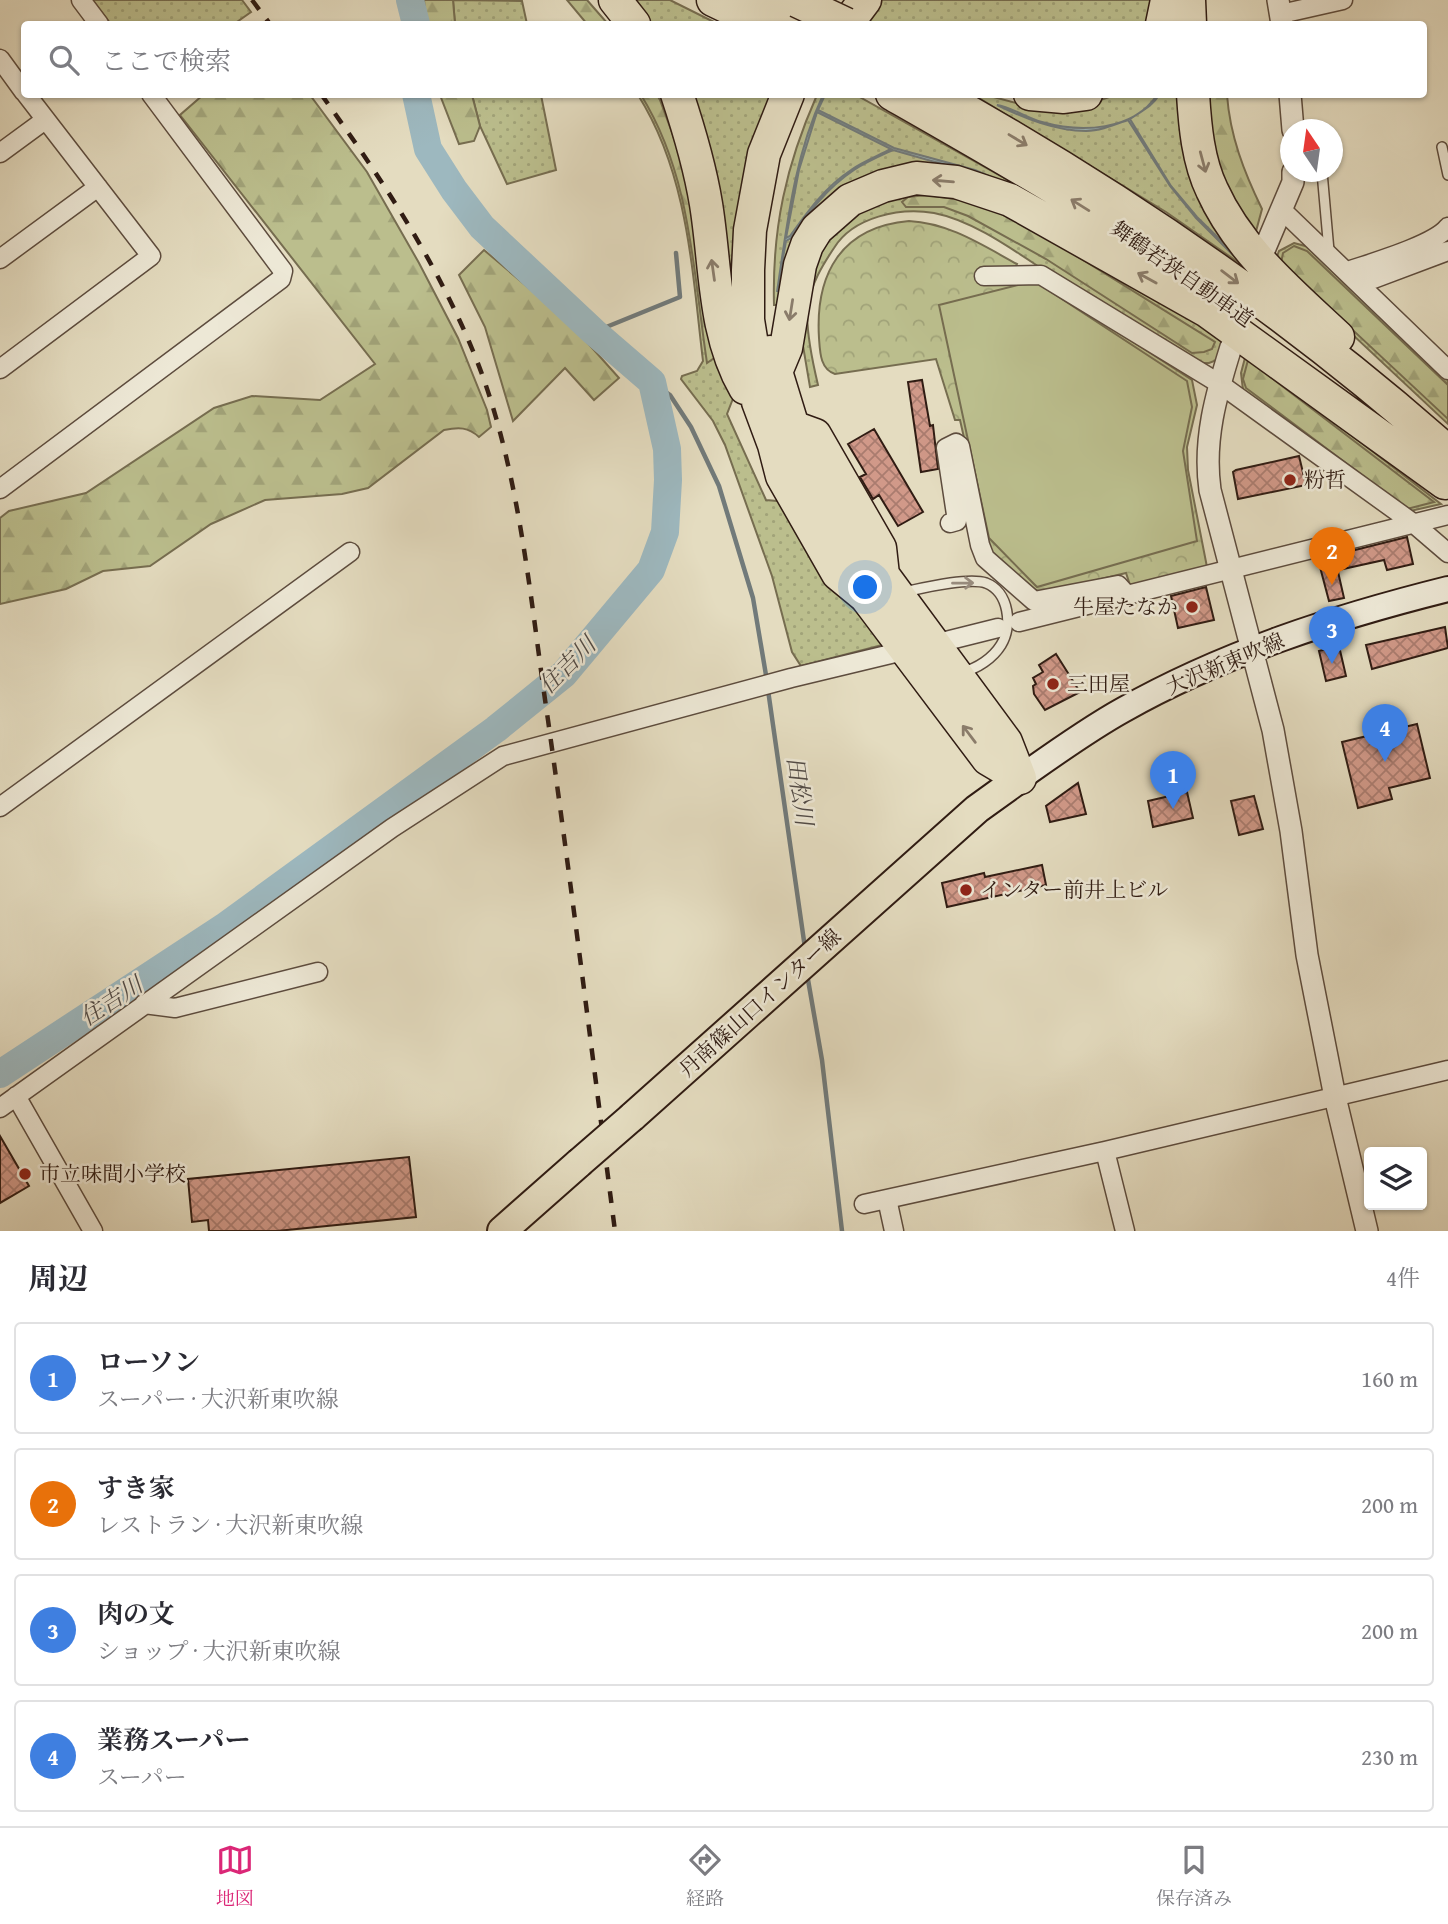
<!DOCTYPE html>
<html lang="ja">
<head>
<meta charset="utf-8">
<style>
  body { margin:0; font-family:"Gentium Book Plus","Noto Serif JP",serif; background:#f7f7f7; color:#2b2b33 }
  .controls { position:absolute; right:21px; bottom:21px; display:grid; overflow:hidden; border-radius:7px; box-shadow:0 2px 5px #0004 }
  .controls button { width:63px; height:63px; display:grid; place-items:center; padding:0; border:0; border-bottom:2px solid #e1e1e2; background:#fff; color:#2b2b33; font:35px sans-serif }
  .compass { position:absolute; left:1280px; top:119px; width:63px; height:63px; border-radius:50%; background:#fff; box-shadow:0 2px 5px #0004; rotate:347deg }
  .you { position:absolute; left:866px; top:588px; width:24px; height:24px; margin:-18px; border:5px solid #fff; border-radius:50%; background:#1a73e8; box-shadow:0 0 0 10px #1a73e833 }
  .badge { display:grid; place-items:center; width:46px; height:46px; border-radius:50%; background:#db2777; color:#fff; font-size:23px; font-weight:700 }
  .pin { position:absolute; translate:-50% -58px; filter:drop-shadow(0 2px 4px #0008) }
  .pin::after { content:''; position:absolute; top:37px; width:24px; height:21px; background:inherit; clip-path:polygon(0 0,100% 0,50% 100%) }
  .list { margin:0; padding:0; list-style:none }
  h2 { display:flex; justify-content:space-between; align-items:center; height:91px; margin:0; padding:0 28px; font-size:30px }
  h2 small { font-size:23px; font-weight:400; color:#7c7c81 }
  .list li { display:grid; grid-template-columns:46px 1fr auto; gap:21px; align-items:center; box-sizing:border-box; height:112px; margin:0 14px 14px; padding:0 14px; border:2px solid #e1e1e2; border-radius:7px }
  .list b { display:block; font-size:26px; white-space:nowrap }
  .list p { margin:0; font-size:23px; white-space:nowrap; color:#7c7c81 }
  .list em { font-size:23px; font-style:normal; color:#7c7c81 }
  .icon { flex:none; width:38px; height:38px; fill:none; stroke:currentColor; stroke-width:2; stroke-linecap:round; stroke-linejoin:round }
  .map { position:relative; flex:none; width:1448px; height:1231px; overflow:hidden }
  .search { position:absolute; background:#fff; box-shadow:0 2px 5px #0004; left:21px; right:21px; top:21px; height:77px; display:flex; align-items:center; gap:18px; box-sizing:border-box; padding:0 24px; border-radius:7px; color:#7c7c81; font-size:26px }
  .sheet { height:595px; background:#fff }
  nav { display:flex; justify-content:space-around; align-items:center; box-sizing:border-box; height:98px; border-top:2px solid #e1e1e2; background:#fff; font-size:19px; color:#7c7c81 }
  nav a { display:grid; justify-items:center; gap:4px }
  nav .on { color:#db2777 }
  .map>svg:first-child { display:block }
</style>
</head>
<body>
<div class="map">
<svg width="1448" height="1231" viewBox="0 0 1448 1231">
  <defs>
    <pattern id="grass-dots" width="8" height="8" patternUnits="userSpaceOnUse" patternTransform="scale(1.75)"><rect width="8" height="8" fill="#bbbe8d"/><path d="M2 2h.1M6 6h.1" fill="none" stroke="#a1a379" stroke-width="1.8" stroke-linecap="round"/></pattern>
    <pattern id="forest-firs" width="22" height="20" patternUnits="userSpaceOnUse" patternTransform="scale(1.75)"><rect width="22" height="20" fill="#bbbe8d"/><path d="M5 1l3.5 6h-7zM16 11l3.5 6h-7z" fill="#a1a379"/></pattern>
    <pattern id="park-crowns" width="20" height="18" patternUnits="userSpaceOnUse" patternTransform="scale(1.75)"><rect width="20" height="18" fill="#bbbe8d"/><path d="M2 6a3 3 0 1 1 6 0M12 15a3 3 0 1 1 6 0" fill="none" stroke="#a1a379"/></pattern>
    <pattern id="water-rules" width="6" height="5" patternUnits="userSpaceOnUse" patternTransform="scale(1.75)"><rect width="6" height="5" fill="#9db8bf"/><path d="M0 2.5h6" fill="none" stroke="#80959a"/></pattern>
    <pattern id="building-cross-hatch" width="8" height="8" patternUnits="userSpaceOnUse" patternTransform="scale(1.75)"><rect width="8" height="8" fill="#d19989"/><path d="M0 0l8 8M0 8l8-8" fill="none" stroke="#aa7c6f"/></pattern>
  </defs>
  <rect width="100%" height="100%" fill="#e4dcc0"/>
  <filter id="stains"><feTurbulence type="fractalNoise" baseFrequency=".00286" numOctaves="4"/><feColorMatrix values="0 0 0 0 .2 0 0 0 0 .09 0 0 0 0 .02 0 0 0 .5 -.17"/></filter>
  <radialGradient id="worn" r=".72"><stop offset=".6" stop-color="#630" stop-opacity="0"/><stop offset="1" stop-color="#630" stop-opacity=".3"/></radialGradient>
  <path fill="url(#grass-dots)" stroke="#766d50" stroke-width="2" d="M92,0H242L251,12L234,24H111Z
    M453,0L522,1L527,24H455Z
    M624,0H670L718,24H646Z
    M876,0H1155L1150,24H869L860,20Z
    M472,95H541L556,170L507,184L480,126Z
    M638,95H663L683,144L734,396L727,414L766,500L789,502C817,552 843,610 890,643L801,666L792,652L772,576L725,445L713,421L681,379L682,376L697,371L703,361C692,270 688,174 638,95Z
    M687,95H777L740,325Z
    M817,95H856L1035,195L1131,255L1029,201L864,184L779,305H774C772,228 786,165 817,95Z
    M974,95H986L1024,105L1089,104L1115,95H1183L1252,272L1166,212Z
    M903,191L975,196L1225,339L1217,360L1209,363H1197C1149,335 1102,307 1056,278C1020,255 976,221 934,213C900,207 853,217 834,248C822,266 811,284 808,306C805,326 813,364 818,385L810,387L802,340L813,255L858,207Z
    M1294,243L1309,247L1448,380V424L1275,262L1279,251Z
    M1246,354L1441,504L1406,512L1243,390L1241,373Z"/>
  <path fill="url(#forest-firs)" stroke="#766d50" stroke-width="2" d="M424,0H453L455,24H426Z
    M567,0H587L608,24H587Z
    M203,95H310L367,172L419,263L458,338L487,410L491,427L479,437C468,427 459,427 444,430L368,488L342,494L265,500L211,524L150,566L103,571L66,589L0,604V518L9,511L86,493L214,408L252,396L320,400L375,364L180,115Z
    M440,95H472L480,126L474,141L459,144Z
    M641,95H657L660,100L678,149L694,211L717,356L707,363C693,271 691,175 641,95Z
    M1207,95H1227C1230,136 1244,172 1262,209L1255,235L1225,186L1211,138Z
    M927,195L976,202L1035,230L1215,342L1212,349L1204,352L1192,353L1046,259L968,216L944,207H906L902,202L908,197Z
    M1294,246L1307,251L1448,385V419L1281,263L1283,253Z
    M484,250L569,322L619,378L594,400L565,368L513,421L485,327L459,275Z
    M1248,360L1434,502L1407,509L1246,388L1243,379Z"/>
  <path fill="url(#park-crowns)" stroke="#766d50" stroke-width="2" d="M909,221C949,223 982,245 1017,264L1015,268L1041,282L1192,380L1197,405L1187,447L1188,470L1207,567L1130,585L1126,573L1039,594L991,556L960,420H955L936,359L835,374C820,369 820,352 819,338C815,274 841,227 909,221Z"/>
  <path fill="#bbbe8d" stroke="#766d50" stroke-width="2" d="M1026,283L1039,284L1187,381L1192,407L1183,451L1197,541L1037,587L989,538L939,305Z"/>
  <path fill="url(#water-rules)" stroke="#717a7a" stroke-width="2" fill-rule="evenodd" d="M823,95H825L818,110L894,148L975,170L998,180L893,150C880,156 866,162 854,170C827,188 809,212 791,238L786,241L777,292C787,225 794,157 823,95ZM817,112L891,149C878,156 864,161 851,170C825,187 808,211 790,236L786,238L799,170Z
    M1157,95H1159C1152,107 1141,111 1130,119L1171,186L1197,217L1239,258L1238,260L1196,218L1170,186L1128,120C1114,125 1100,131 1086,131C1055,131 1024,118 997,105C1011,107 1027,118 1042,122C1081,133 1133,131 1157,95Z"/>
  <g fill="none" stroke-linecap="round" stroke-linejoin="round">
    <path stroke="#717a7a" stroke-width="4.5" d="M594,332L680,297L676,253
      M652,382L670,395L691,427L719,486L753,598L767,681
      M768,690L805,948
      M807,974L822,1060L842,1231"/>
    <path stroke="#9db8bf" stroke-width="28" d="M410,0L416,24
      M0,1074L224,927L496,729L564,674L651,570L665,532L668,480L667,449L652,382L594,332L482,227L454,190L428,149L416,94"/>
  </g>
  <path fill="url(#building-cross-hatch)" stroke="#301c13" stroke-width="2" d="M922,380L930,426L933,425L938,469L921,472L908,382Z
    M874,429L923,512L898,526L879,495L873,499L860,477L866,474L848,444Z
    M1299,456L1306,485L1238,499L1233,472L1236,470Z
    M1407,537L1413,564L1387,570L1384,560L1343,569L1339,554Z
    M1336,563L1344,598L1329,601L1320,567Z
    M1206,587L1214,620L1178,628L1171,596Z
    M1445,627L1448,648L1372,669L1366,645Z
    M1339,646L1346,676L1326,681L1319,651Z
    M1056,654L1080,692L1045,710L1034,694L1033,686L1036,684L1033,678L1043,672L1039,665Z
    M1417,724L1430,778L1389,788L1392,799L1358,808L1342,742Z
    M1078,783L1086,814L1050,822L1046,806Z
    M1187,792L1193,818L1153,827L1148,801Z
    M1254,796L1263,829L1239,835L1231,801Z
    M1042,865L1046,885L947,907L942,883L984,873L985,877Z
    M0,1136L29,1186L0,1203Z
    M409,1157L416,1217L277,1231H209L208,1220L192,1222L188,1179Z"/>
  <g fill="none" stroke-linecap="round" stroke-linejoin="round">
    <g stroke="#5d4c3e" stroke-width="12">
      <path id="service" d="M1442,147L1448,175
        M1322,172L1329,251
        M904,592C923,588 968,577 986,583C1009,592 1013,626 1001,645C993,658 977,669 962,672"/>
    </g>
    <g stroke="#5d4c3e" stroke-width="21">
      <path id="minor" d="M81,0L99,24
        M1281,14L1343,0
        M0,59L24,92
        M0,153L45,120
        M1281,209L1448,370
        M0,259L98,187
        M1348,271C1371,263 1434,245 1448,227
        M984,276L1041,275L1220,384L1413,523L1448,553
        M1360,284L1448,251
        M0,369L151,256L26,94
        M0,489L281,279L283,271L151,94
        M950,523L957,521L946,448L956,443L960,446L980,545L985,558L1034,601L1118,585L1127,595
        M1019,622L1448,515
        M942,642L998,628
        M0,807L350,552
        M144,1004L175,1008L318,972
        M16,1096L93,1231
        M0,1108L392,828L503,756L791,678L895,653
        M1105,1151L1125,1231
        M887,1199L894,1231
        M864,1204L1105,1151L1448,1070"/>
    </g>
    <g stroke="#5d4c3e" stroke-width="24">
      <path id="tertiary" d="M1278,0L1282,24
        M1290,94L1293,130
        M1265,248L1293,182V172
        M1231,347C1216,395 1203,440 1210,490L1273,730L1291,831L1307,955L1335,1097L1367,1231"/>
    </g>
    <g stroke="#301c13" stroke-width="28">
      <path id="secondary" d="M1020,778C1054,754 1087,730 1123,710C1224,653 1336,617 1448,589"/>
    </g>
    <g stroke="#301c13" stroke-width="32">
      <path id="primary" d="M632,1117L977,809L1020,778
        M502,1231L579,1163"/>
    </g>
    <g stroke="#301c13" stroke-width="35">
      <path id="motorway" d="M615,0L634,24
        M713,0L763,24
        M760,0L808,24
        M1189,0L1190,24
        M847,24L865,0
        M1162,24L1167,0
        M677,94C689,130 700,167 706,204C716,265 713,333 745,388
        M788,94L764,154L750,230L748,270V320L757,376L758,402L774,445L782,476L838,574L866,597L988,759L1020,778
        M892,94C1006,159 1121,224 1226,302
        M937,94C1122,197 1290,312 1448,452
        M1030,94L1064,97L1086,94
        M1193,94C1195,126 1198,161 1212,190C1239,250 1291,293 1338,337
        M770,352L793,427V447L860,559L883,575
        M776,372L786,348L800,265L807,245L817,229L850,200L883,186L916,178L956,182L1010,200L1207,311L1445,483
        M793,427L815,435L880,548L883,575
        M874,559L883,575L1006,742L1020,778"/>
    </g>
    <use href="#service" stroke="#ede8d6" stroke-width="9"/>
    <use href="#minor" stroke="#ede8d6" stroke-width="18"/>
    <use href="#tertiary" stroke="#ede8d6" stroke-width="21"/>
    <use href="#secondary" stroke="#ede8d6" stroke-width="24"/>
    <use href="#primary" stroke="#e4dcc0" stroke-width="28"/>
    <use href="#motorway" stroke="#e4dcc0" stroke-width="32"/>
    <path stroke="#301c13" stroke-width="4.5" stroke-dasharray="12 12" stroke-linecap="butt" d="M252,0L270,24
      M321,94C379,175 435,259 473,351C520,465 530,600 548,720C572,890 593,1061 615,1231"/>
    <g stroke="#301c13" stroke-width="32" stroke-linecap="butt">
      <path id="primary-bridge" d="M579,1163L632,1117"/>
    </g>
    <g stroke="#301c13" stroke-width="35" stroke-linecap="butt">
      <path id="motorway-bridge" d="M797,1L846,24"/>
    </g>
    <use href="#primary-bridge" stroke="#e4dcc0" stroke-width="28"/>
    <use href="#motorway-bridge" stroke="#e4dcc0" stroke-width="32"/>
  </g>
  <defs><path id="oneway-shaft" d="M-6 0H5M1.5-3L5.5 0L1.5 3" fill="none" stroke-width="1.6" stroke-linecap="round" stroke-linejoin="round" transform="scale(1.75)"/></defs>
  <g stroke="#8a7c6a">
    <use href="#oneway-shaft" transform="translate(1018 140) rotate(31)"/>
    <use href="#oneway-shaft" transform="translate(1203 162) rotate(75)"/>
    <use href="#oneway-shaft" transform="translate(943 181) rotate(-175)"/>
    <use href="#oneway-shaft" transform="translate(1080 205) rotate(-148)"/>
    <use href="#oneway-shaft" transform="translate(713 270) rotate(-98)"/>
    <use href="#oneway-shaft" transform="translate(1230 277) rotate(37)"/>
    <use href="#oneway-shaft" transform="translate(1147 278) rotate(-151)"/>
    <use href="#oneway-shaft" transform="translate(791 310) rotate(99)"/>
    <use href="#oneway-shaft" transform="translate(969 734) rotate(-127)"/>
  </g>
  <use stroke="#988c7e" href="#oneway-shaft" transform="translate(963 583) rotate(-1)"/>
  <g fill="#8f2418" stroke="#ede8d6" stroke-width="2.5">
    <circle cx="1290" cy="480" r="7"/>
    <circle cx="1192" cy="607" r="7"/>
    <circle cx="1053" cy="684" r="7"/>
    <circle cx="966" cy="890" r="7"/>
    <circle cx="25" cy="1174" r="7"/>
  </g>
  <g text-anchor="middle" stroke-width="5" stroke-linejoin="round" paint-order="stroke">
    <g font-size="21" fill="#301c13" stroke="#ede8d6">
      <text transform="translate(1182 274) rotate(35)" y="7">舞鶴若狭自動車道</text>
      <text transform="translate(1225 664) rotate(-23)" y="7">大沢新東吹線</text>
      <text transform="translate(760 1003) rotate(-42)" y="7">丹南篠山口インター線</text>
    </g>
    <g font-size="21" fill="#301c13" stroke="#ede8d6" text-anchor="start">
      <text x="1304" y="487">粉哲</text>
      <text x="1178" y="614" text-anchor="end">牛屋たなか</text>
      <text x="1067" y="691">三田屋</text>
      <text x="980" y="897">インター前井上ビル</text>
      <text x="39" y="1181">市立味間小学校</text>
    </g>
    <g font-size="23" font-style="italic" fill="#514b47" stroke="#ede8d6">
      <text transform="translate(567 665) rotate(-45)" y="8">住吉川</text>
      <text transform="translate(800 791) rotate(82)" y="8">田松川</text>
      <text transform="translate(111 1001) rotate(-33)" y="8">住吉川</text>
    </g>
  </g>
  <rect width="100%" height="100%" filter="url(#stains)"/>
  <rect width="100%" height="100%" fill="url(#worn)"/>
</svg>
<div class="controls">
<button><svg class="icon" aria-label="layers" viewBox="0 0 24 24"><path d="M12 4l9 5-9 5-9-5zM3 14l9 5 9-5"/></svg></button>
</div>
<svg class="compass" viewBox="-18 -18 36 36"><path d="M0-13l5 13h-10z" fill="#e53935"/><path d="M0 13l5-13h-10z" fill="#7c7c81"/></svg>
<div class="you"></div>
<div class="pin badge" style="left:1173px;top:809px;background:#3f7fe0">1</div>
<div class="pin badge" style="left:1332px;top:585px;background:#e8710a">2</div>
<div class="pin badge" style="left:1332px;top:664px;background:#3f7fe0">3</div>
<div class="pin badge" style="left:1385px;top:762px;background:#3f7fe0">4</div>
<div class="search"><svg class="icon" aria-label="search" viewBox="0 0 24 24"><circle cx="10" cy="10" r="6"/><path d="M15 15l6 6"/></svg>ここで検索</div>
</div>
<section class="sheet">
<h2>周辺<small>4件</small></h2>
<ul class="list">
<li><span class="badge" style="background:#3f7fe0">1</span><div><b>ローソン</b><p>スーパー · 大沢新東吹線</p></div><em>160 m</em></li>
<li><span class="badge" style="background:#e8710a">2</span><div><b>すき家</b><p>レストラン · 大沢新東吹線</p></div><em>200 m</em></li>
<li><span class="badge" style="background:#3f7fe0">3</span><div><b>肉の文</b><p>ショップ · 大沢新東吹線</p></div><em>200 m</em></li>
<li><span class="badge" style="background:#3f7fe0">4</span><div><b>業務スーパー</b><p>スーパー</p></div><em>230 m</em></li>
</ul>
</section>
<nav>
<a class="on"><svg class="icon" aria-label="map" viewBox="0 0 24 24"><path d="M3 6l6-2 6 2 6-2v14l-6 2-6-2-6 2zM9 4v14M15 6v14"/></svg>地図</a>
<a><svg class="icon" aria-label="directions" viewBox="0 0 24 24"><path d="M12 3l9 9-9 9-9-9zM9 14v-3h6M13 9l2 2-2 2"/></svg>経路</a>
<a><svg class="icon" aria-label="saved" viewBox="0 0 24 24"><path d="M7 4h10v16l-5-4-5 4z"/></svg>保存済み</a>
</nav>
</body>
</html>
